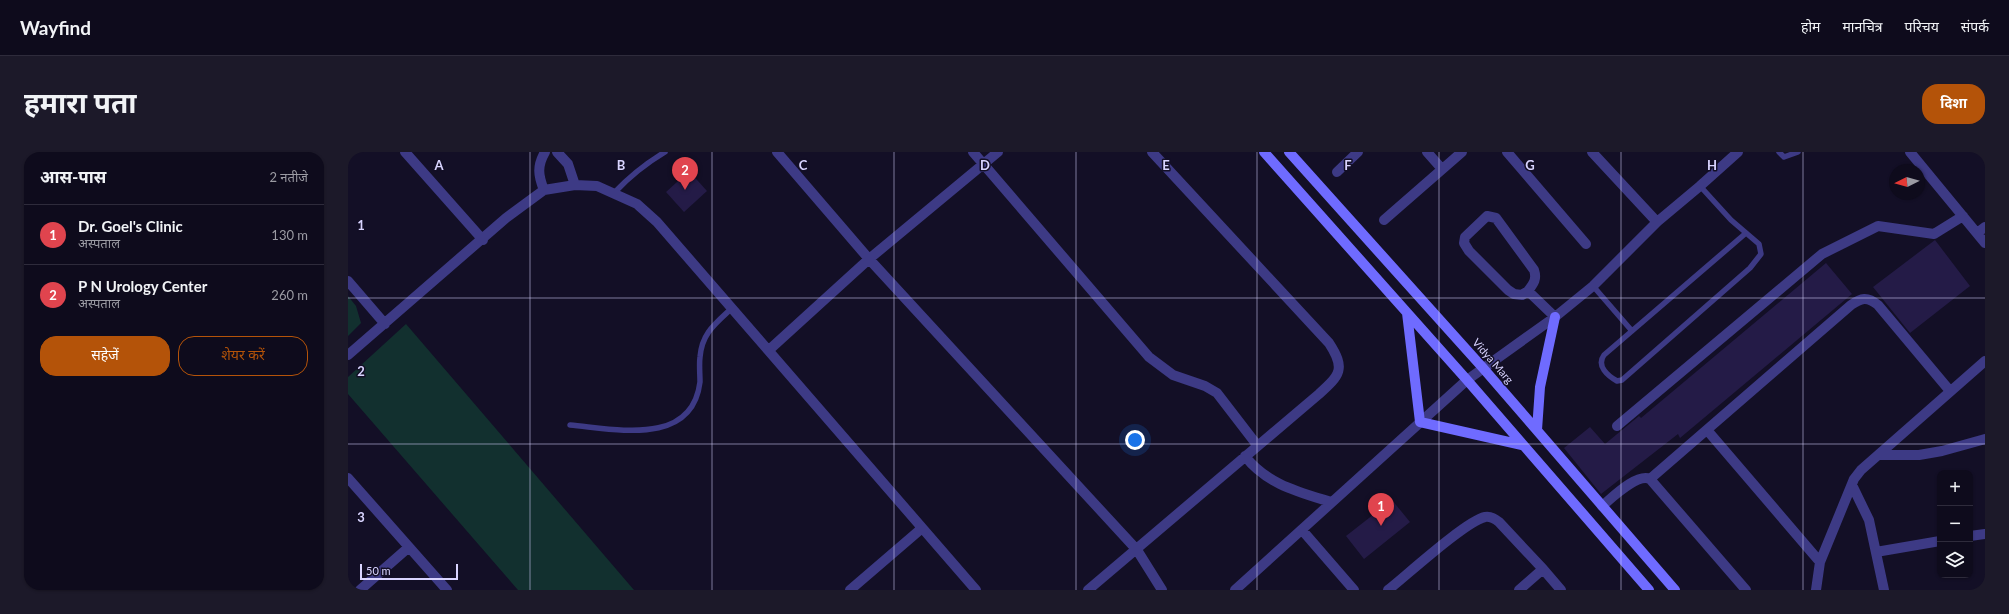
<!DOCTYPE html>
<html lang="hi">
<head>
<meta charset="utf-8">
<style>
  body { margin:0; font-family:Lato,"Noto Sans Devanagari",sans-serif; background:#1c1929; color:#f1f3f6 }
  .controls { position:absolute; right:12px; bottom:12px; display:grid; overflow:hidden; border-radius:8px; box-shadow:0 1px 3px #0004 }
  .controls button { width:36px; height:36px; display:grid; place-items:center; padding:0; border:0; border-bottom:1px solid #2e2b3b; background:#0e0b1c; color:#f1f3f6; font:20px sans-serif }
  .compass { position:absolute; left:1541px; top:12px; width:36px; height:36px; border-radius:50%; background:#0e0b1c; box-shadow:0 1px 3px #0004; rotate:265deg }
  .scale { position:absolute; left:12px; bottom:10px; width:98px; box-sizing:border-box; padding-left:4px; border:2px solid #d9d4ff; border-top:0; font-size:11px; line-height:14px; white-space:nowrap; color:#d9d4ff; -webkit-text-stroke:3px #130f26; paint-order:stroke }
  .you { position:absolute; left:787px; top:288px; width:14px; height:14px; margin:-10px; border:3px solid #fff; border-radius:50%; background:#1a73e8; box-shadow:0 0 0 6px #1a73e833 }
  .badge { display:grid; place-items:center; width:26px; height:26px; border-radius:50%; background:#b45309; color:#fff; font-size:13px; font-weight:700 }
  .pin { position:absolute; translate:-50% -33px; filter:drop-shadow(0 1px 2px #0008) }
  .pin::after { content:''; position:absolute; top:21px; width:14px; height:12px; background:inherit; clip-path:polygon(0 0,100% 0,50% 100%) }
  .list { margin:0; padding:0; list-style:none }
  h2 { display:flex; justify-content:space-between; align-items:center; height:52px; margin:0; padding:0 16px; font-size:17px }
  h2 small { font-size:13px; font-weight:400; color:#9b9ba3 }
  .list li { display:grid; grid-template-columns:26px 1fr auto; gap:12px; align-items:center; box-sizing:border-box; height:60px; padding:0 16px; border-top:1px solid #2e2b3b }
  .list b { display:block; font-size:15px; white-space:nowrap }
  .list p { margin:0; font-size:13px; white-space:nowrap; color:#9b9ba3 }
  .list em { font-size:13px; font-style:normal; color:#9b9ba3 }
  .actions { display:flex; gap:8px; padding:12px 16px }
  .actions a { flex:1; padding:9px 0; border:1px solid #b45309; border-radius:16px; text-align:center; font-size:14px; color:#b45309 }
  .actions .main { background:#b45309; color:#fff }
  .icon { flex:none; width:22px; height:22px; fill:none; stroke:currentColor; stroke-width:2; stroke-linecap:round; stroke-linejoin:round }
  .map { position:relative; flex:none; width:1637px; height:438px; overflow:hidden; border-radius:16px }
  header { display:flex; align-items:center; gap:24px; box-sizing:border-box; height:56px; padding:0 20px; background:#0e0b1c; border-bottom:1px solid #2e2b3b }
  header strong { font-size:19px }
  nav { display:flex; gap:22px; margin-inline-start:auto; font-size:14px }
  .intro { display:flex; align-items:center; justify-content:space-between; box-sizing:border-box; height:96px; padding:0 24px }
  h1 { margin:0; font-size:28px }
  .button { padding:10px 18px; border-radius:16px; background:#b45309; color:#fff; font-size:14px; font-weight:700 }
  main { display:flex; gap:24px; padding:0 24px }
  aside { flex:1; background:#0e0b1c; border-radius:16px; box-shadow:0 1px 3px #0004 }
  .map>svg:first-child { display:block }
</style>
</head>
<body>
<header>
<strong>Wayfind</strong>
<nav><a>होम</a><a>मानचित्र</a><a>परिचय</a><a>संपर्क</a></nav>
</header>
<div class="intro"><h1>हमारा पता</h1><a class="button">दिशा</a></div>
<main>
<aside>
<h2>आस-पास<small>2 नतीजे</small></h2>
<ul class="list">
<li><span class="badge" style="background:#e0444e">1</span><div><b>Dr. Goel's Clinic</b><p>अस्पताल</p></div><em>130 m</em></li>
<li><span class="badge" style="background:#e0444e">2</span><div><b>P N Urology Center</b><p>अस्पताल</p></div><em>260 m</em></li>
</ul>
<div class="actions"><a class="main">सहेजें</a><a>शेयर करें</a></div>
</aside>
<div class="map">
<svg width="1637" height="438" viewBox="0 0 1637 438">
  <rect width="100%" height="100%" fill="#130f26"/>
  <path fill="#12302f" d="M0,144L8,154L13,171L0,184Z
    M58,172L286,438H170L0,242V225Z"/>
  <path fill="#241b47" d="M341,19L359,39L336,60L318,40Z
    M1587,88L1622,134L1562,181L1525,135Z
    M1478,111L1504,142L1332,286L1330,282L1253,342L1216,296L1242,275L1257,292L1291,264L1293,266Z
    M1044,348L1062,370L1016,407L998,384Z"/>
  <g fill="none" stroke-linecap="round" stroke-linejoin="round">
    <path stroke="#3d3a85" stroke-width="5.5" d="M1431,0L1436,5L1450,0
      M1352,34L1383,68L1411,92L1413,102L1402,116L1274,228L1269,229C1260,224 1248,214 1256,203L1398,81
      M266,41C282,24 297,12 317,0
      M1245,134L1284,179
      M222,273C268,277 344,295 352,230C352,222 351,213 352,205C354,181 367,172 384,156"/>
    <path stroke="#3d3a85" stroke-width="10" d="M57,0L135,88
      M209,0L220,12L227,33
      M429,0L521,107L789,398L814,438
      M625,0L801,205L825,223L857,234L869,241L909,293
      M1079,0L1094,17
      M1159,0L1238,92
      M1244,0L1309,70
      M1562,0L1637,91
      M989,20L1010,0
      M196,38C190,23 189,14 197,0
      M1036,68L1114,0
      M1629,81L1637,75
      M0,129L37,172
      M1180,139C1186,131 1189,127 1186,118L1148,66L1139,64L1117,85L1116,91L1121,99L1160,138L1166,142L1174,143L1180,139L1207,165
      M421,198L521,107L650,0
      M0,203L158,66L196,38L227,33L249,34L289,52L309,70L628,438
      M1269,274L1474,102L1530,74L1586,82L1615,64
      M1359,278L1472,410
      M1530,303H1571L1594,299L1637,287
      M897,304C918,332 951,340 983,350
      M0,326L99,438
      M1302,327L1398,438
      M1504,333L1521,368L1536,438
      M1254,354C1265,345 1289,321 1302,327L1503,153C1513,146 1519,144 1530,153L1602,239
      M954,378L1006,438
      M1622,384L1637,382
      M1528,400L1592,389
      M1195,417L1213,438
      M12,438L61,395
      M502,438L573,377
      M740,438L971,242C992,223 998,217 981,191L804,0
      M887,438L1119,228L1207,165L1245,134L1309,70L1352,34L1390,0
      M1040,438C1059,423 1118,369 1137,365C1143,364 1147,367 1151,370L1195,417L1171,438
      M1468,438L1472,410L1506,327L1513,318L1637,209"/>
    <path stroke="#6f6bff" stroke-width="10" d="M916,0L1119,228L1301,438
      M941,0L1135,216L1327,438
      M1059,161L1072,270L1174,293
      M1189,278L1192,235L1207,165"/>
  </g>
  <path fill="none" stroke="#d9d4ff" stroke-width="1" stroke-opacity="0.55" d="M182,0V438M364,0V438M546,0V438M728,0V438M909,0V438M1091,0V438M1273,0V438M1455,0V438M0,146H1637M0,292H1637"/>
  <g text-anchor="middle" stroke-width="3" stroke-linejoin="round" paint-order="stroke">
    <g font-size="11" fill="#d9d4ff" stroke="#130f26">
      <text transform="translate(1145 209) rotate(49)" y="4">Vidya Marg</text>
    </g>
  </g>
  <g font-size="13" text-anchor="middle" font-weight="bold" fill="#d9d4ff" stroke="#130f26" stroke-width="3" stroke-linejoin="round" paint-order="stroke">
    <text x="91" y="18">A</text>
    <text x="273" y="18">B</text>
    <text x="455" y="18">C</text>
    <text x="637" y="18">D</text>
    <text x="818" y="18">E</text>
    <text x="1000" y="18">F</text>
    <text x="1182" y="18">G</text>
    <text x="1364" y="18">H</text>
    <text x="13" y="78">1</text>
    <text x="13" y="224">2</text>
    <text x="13" y="370">3</text>
  </g>
</svg>
<div class="controls">
<button>+</button>
<button>−</button>
<button><svg class="icon" aria-label="layers" viewBox="0 0 24 24"><path d="M12 4l9 5-9 5-9-5zM3 14l9 5 9-5"/></svg></button>
</div>
<svg class="compass" viewBox="-18 -18 36 36"><path d="M0-13l5 13h-10z" fill="#e53935"/><path d="M0 13l5-13h-10z" fill="#9b9ba3"/></svg>
<div class="scale">50 m</div>
<div class="you"></div>
<div class="pin badge" style="left:1033px;top:374px;background:#e0444e">1</div>
<div class="pin badge" style="left:337px;top:38px;background:#e0444e">2</div>
</div>
</main>
</body>
</html>
